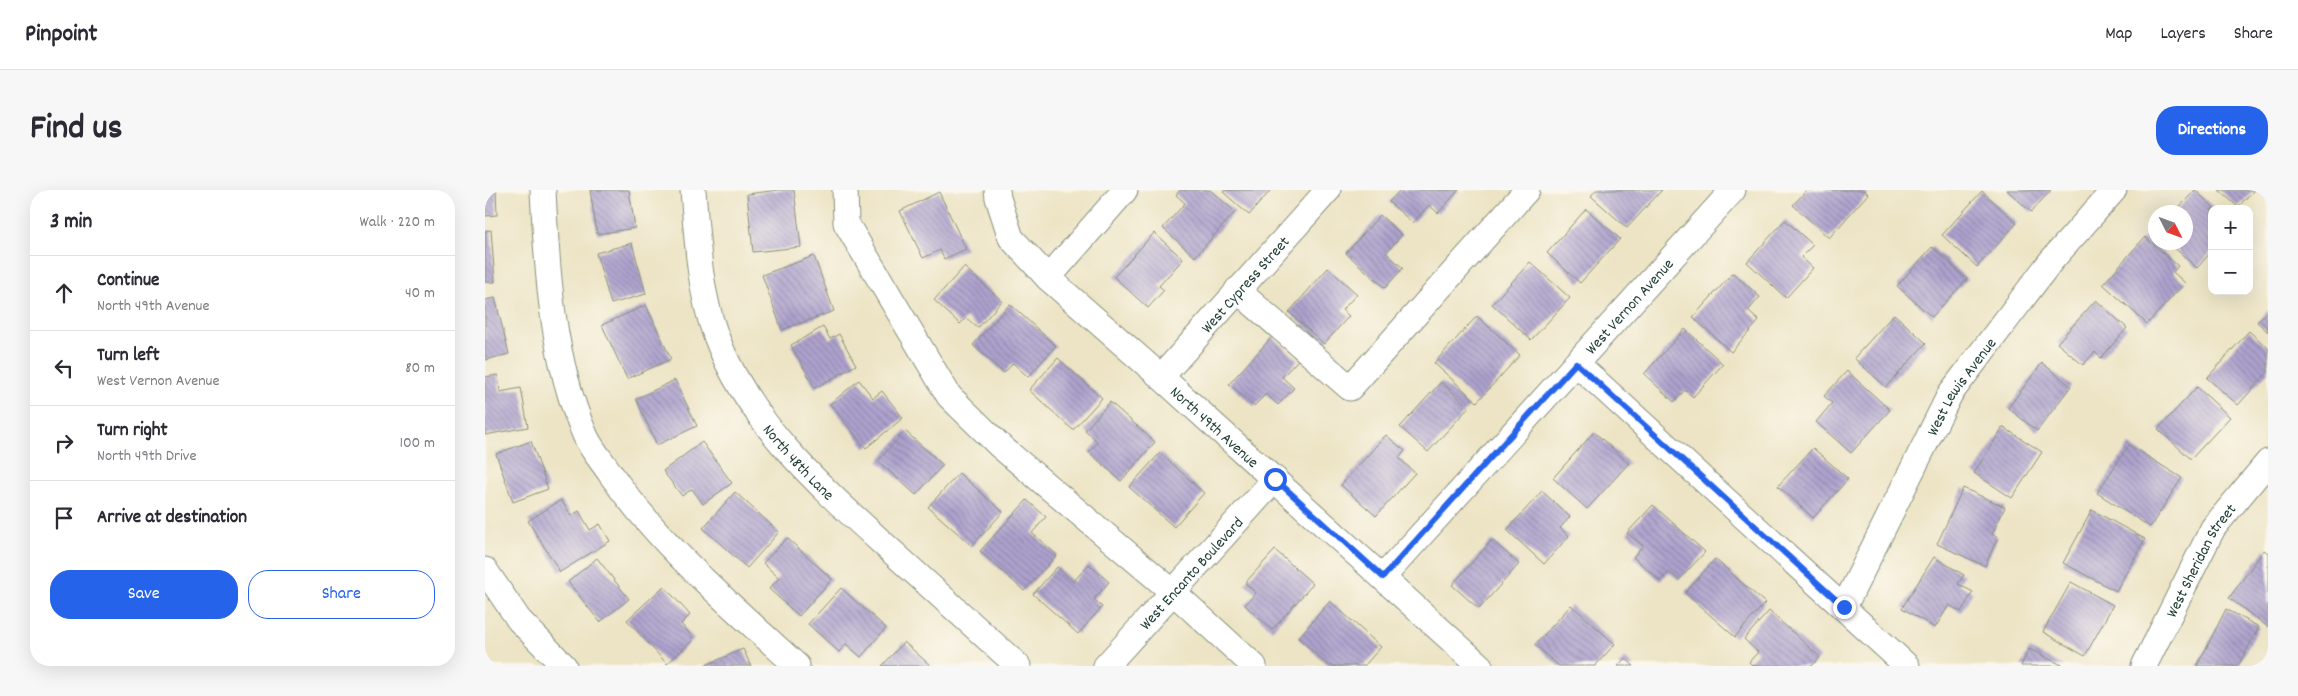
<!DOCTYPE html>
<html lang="en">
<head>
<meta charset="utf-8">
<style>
  body { margin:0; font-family:Dekko,sans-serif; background:#f7f7f7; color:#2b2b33 }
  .controls { position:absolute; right:15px; top:15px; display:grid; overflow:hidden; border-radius:10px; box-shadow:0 5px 20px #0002 }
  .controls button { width:45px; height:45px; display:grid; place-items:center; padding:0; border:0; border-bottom:1px solid #e1e1e2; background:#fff; color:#2b2b33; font:25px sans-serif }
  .compass { position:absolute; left:1663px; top:15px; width:45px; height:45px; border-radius:50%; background:#fff; box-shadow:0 5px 20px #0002; rotate:132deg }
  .stop { position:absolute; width:15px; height:15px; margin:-11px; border:4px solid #2563eb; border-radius:50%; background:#fff }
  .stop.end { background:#2563eb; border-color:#fff; box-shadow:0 1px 5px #0008 }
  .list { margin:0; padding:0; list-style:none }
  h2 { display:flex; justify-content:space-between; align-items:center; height:65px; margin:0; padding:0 20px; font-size:21px }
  h2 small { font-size:16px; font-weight:400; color:#7c7c81 }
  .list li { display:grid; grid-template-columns:32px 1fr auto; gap:15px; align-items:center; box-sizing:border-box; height:75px; padding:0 20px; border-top:1px solid #e1e1e2 }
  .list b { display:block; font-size:19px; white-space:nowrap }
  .list p { margin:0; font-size:16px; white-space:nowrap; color:#7c7c81 }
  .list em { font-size:16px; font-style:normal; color:#7c7c81 }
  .actions { display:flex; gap:10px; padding:15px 20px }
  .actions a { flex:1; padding:11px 0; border:1px solid #2563eb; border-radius:20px; text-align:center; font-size:18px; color:#2563eb }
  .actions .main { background:#2563eb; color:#fff }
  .icon { flex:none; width:28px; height:28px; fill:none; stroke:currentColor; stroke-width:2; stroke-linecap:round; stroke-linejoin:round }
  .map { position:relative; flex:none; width:1783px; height:476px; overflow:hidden; border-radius:20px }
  header { display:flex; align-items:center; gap:30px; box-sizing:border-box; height:70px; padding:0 25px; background:#fff; border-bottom:1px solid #e1e1e2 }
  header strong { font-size:24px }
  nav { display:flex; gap:28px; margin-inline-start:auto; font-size:18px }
  .intro { display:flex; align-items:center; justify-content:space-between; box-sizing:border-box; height:120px; padding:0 30px }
  h1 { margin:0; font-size:35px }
  .button { padding:12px 22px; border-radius:20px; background:#2563eb; color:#fff; font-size:18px; font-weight:700 }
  main { display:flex; gap:30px; padding:0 30px }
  aside { flex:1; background:#fff; border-radius:20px; box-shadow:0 5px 20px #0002 }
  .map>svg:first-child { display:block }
</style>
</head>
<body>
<header>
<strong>Pinpoint</strong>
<nav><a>Map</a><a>Layers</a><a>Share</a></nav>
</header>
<div class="intro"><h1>Find us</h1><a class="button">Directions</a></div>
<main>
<aside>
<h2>3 min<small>Walk · 220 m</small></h2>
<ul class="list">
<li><svg class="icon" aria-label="ahead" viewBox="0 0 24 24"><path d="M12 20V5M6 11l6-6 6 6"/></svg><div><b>Continue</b><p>North 49th Avenue</p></div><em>40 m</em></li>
<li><svg class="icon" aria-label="left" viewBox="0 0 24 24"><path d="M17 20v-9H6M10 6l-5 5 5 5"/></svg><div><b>Turn left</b><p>West Vernon Avenue</p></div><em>80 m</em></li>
<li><svg class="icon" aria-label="right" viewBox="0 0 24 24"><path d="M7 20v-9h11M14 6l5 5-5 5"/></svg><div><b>Turn right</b><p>North 49th Drive</p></div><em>100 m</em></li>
<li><svg class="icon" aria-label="arrive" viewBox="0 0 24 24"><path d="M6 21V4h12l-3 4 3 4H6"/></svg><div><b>Arrive at destination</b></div></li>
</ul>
<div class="actions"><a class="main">Save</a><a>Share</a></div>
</aside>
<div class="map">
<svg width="1783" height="476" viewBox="0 0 1783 476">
  <defs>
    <pattern id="building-back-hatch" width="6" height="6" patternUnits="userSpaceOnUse" patternTransform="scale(1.25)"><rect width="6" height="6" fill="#aea2ce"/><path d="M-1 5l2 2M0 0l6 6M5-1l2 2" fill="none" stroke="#8d85a8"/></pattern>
  </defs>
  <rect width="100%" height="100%" fill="#fbf7ec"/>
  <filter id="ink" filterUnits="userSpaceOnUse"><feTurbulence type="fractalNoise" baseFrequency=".02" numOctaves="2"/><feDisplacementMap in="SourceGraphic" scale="10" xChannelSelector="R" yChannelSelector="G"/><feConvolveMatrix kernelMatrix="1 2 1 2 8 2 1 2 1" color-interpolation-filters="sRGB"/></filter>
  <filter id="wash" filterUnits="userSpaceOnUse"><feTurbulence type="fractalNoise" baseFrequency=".0096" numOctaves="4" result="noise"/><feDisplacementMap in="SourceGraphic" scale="20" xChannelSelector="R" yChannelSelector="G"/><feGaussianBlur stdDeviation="1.12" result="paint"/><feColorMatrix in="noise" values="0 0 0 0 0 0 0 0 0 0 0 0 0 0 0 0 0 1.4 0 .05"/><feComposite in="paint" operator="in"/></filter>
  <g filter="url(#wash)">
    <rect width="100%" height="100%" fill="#ede4c5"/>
    <g id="blocks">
      <path fill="url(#building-back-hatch)" d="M0,0H11L12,25L0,26Z
        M105,0H144L150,38L112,44Z
        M294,0H309L316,57L268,62L262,4Z
        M695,0H725L750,22L710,67L678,38L700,13L691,5Z
        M740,0H786L764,25L738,2Z
        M915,0H974L953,23L944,15L928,33L904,12Z
        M1111,0H1177L1142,38L1106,6Z
        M1322,0H1379L1383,4L1344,48L1308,15Z
        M1522,0H1566L1546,22Z
        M1710,0L1730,19H1727V61L1712,78L1683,52H1700V22H1690Z
        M1734,0H1769L1753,17Z
        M1497,1L1532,33L1492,77L1457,45Z
        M454,2L481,59L459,69L455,60L438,68L415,21Z
        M1101,19L1135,49L1095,93L1062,63Z
        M895,25L917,45L901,63L918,78L900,98L861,63Z
        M1300,30L1328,55L1316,67L1328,78L1301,108L1262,72Z
        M6,40L10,92H0V41Z
        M669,43L698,69L674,96L679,100L663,118L629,87Z
        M1660,47L1693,76L1688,82L1700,93L1662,134L1618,94Z
        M147,53L161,104L126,114L111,63Z
        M1447,57L1482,89L1447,127L1412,96Z
        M329,66L349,121L297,140L277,85Z
        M1045,72L1085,108L1046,150L1007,114Z
        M479,77L517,111L493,138L481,128L475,134L449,110Z
        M843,78L872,104L857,120L864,126L839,154L804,122Z
        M1248,83L1275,107L1263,121L1274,131L1246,162L1208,127Z
        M10,108L24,164L0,170V110Z
        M1611,110L1642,138L1616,168L1610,162L1598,175L1572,153Z
        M525,114L571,156L543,187L528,173L519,183L488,155Z
        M161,115L186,169L142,189L117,135Z
        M1783,120V142L1772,132Z
        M1409,124L1441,153L1401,197L1369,168Z
        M992,126L1035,165L992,212L949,173Z
        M338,137L345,149L354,144L371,175L330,198L306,155Z
        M1200,139L1238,174L1208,207L1200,200L1189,212L1159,184Z
        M1764,141L1783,158V182L1753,215L1722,188Z
        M787,147L813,170L797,187L809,198L793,215L781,204L769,216L744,194Z
        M573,168L617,208L588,240L544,200Z
        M1557,173L1586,196L1552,241L1523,218Z
        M1362,181L1405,220L1366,263L1331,232L1347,213L1339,206Z
        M13,185L15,202L36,198L43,237L0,245V187Z
        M190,190L212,236L172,255L151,209Z
        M374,190L388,208L397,201L418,228L381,258L345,214Z
        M956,192L984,217L943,262L915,237Z
        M1712,197L1745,227L1706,269L1673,239Z
        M625,212L670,252L636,291L604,262L613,252L600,240Z
        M1518,237L1557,262L1527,308L1489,283Z
        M420,241L458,275L431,305L393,271Z
        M1109,242L1144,273L1102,319L1068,288Z
        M901,245L920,261L914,268L930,283L891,326L856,295Z
        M46,251L63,299L28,312L11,264Z
        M217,252L247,293L218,314L207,299L197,306L178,281Z
        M1644,255L1697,288L1665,337L1612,303Z
        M1328,258L1363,289L1328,328L1293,296Z
        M675,263L719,303L689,337L644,297Z
        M474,283L518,322L487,356L443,317Z
        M1478,298L1520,317L1507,344L1513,347L1500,376L1452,354Z
        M1057,301L1085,327L1075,338L1084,346L1059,374L1022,340Z
        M250,302L294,342L262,378L218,338Z
        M76,310L86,326L94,321L105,340L115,334L125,351L75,382L43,331Z
        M542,310L561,327L547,343L572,365L539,401L495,361Z
        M1168,315L1220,362L1194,390L1184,382L1175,391L1148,367L1158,356L1142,343Z
        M1607,320L1660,349L1631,401L1578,373Z
        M302,348L347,389L314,426L284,399L294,388L278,373Z
        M1007,350L1034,374L994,419L967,395Z
        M790,360L828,394L787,440L760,415L771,403L760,393Z
        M1779,360L1783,363V437L1744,408Z
        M1449,367L1479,385L1473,394L1488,402L1476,422L1464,415L1450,438L1417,418Z
        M112,368L144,409L115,432L83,392Z
        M1230,369L1280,413L1250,447L1200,403Z
        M604,374L624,392L609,409L617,417L593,444L548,404L572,377L588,392Z
        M1586,392L1628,415L1600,466L1558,442Z
        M179,396L205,425L196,434L209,449L182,474L142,430Z
        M356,398L401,438L376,467L361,454L354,462L323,434Z
        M845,411L896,457L879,476H844L813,448Z
        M1086,415L1130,454L1110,476H1074L1050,455Z
        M1741,419L1774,437L1753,476H1712Z
        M1284,421L1335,467L1327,476H1268L1264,472L1273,462L1259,449Z
        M419,452L446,476H397Z
        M258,459L266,476H219Z
        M1544,459L1579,476H1536Z
        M1140,468L1149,476H1133Z"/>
    </g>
  </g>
  <g filter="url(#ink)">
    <use href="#blocks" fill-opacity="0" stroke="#86907c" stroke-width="1"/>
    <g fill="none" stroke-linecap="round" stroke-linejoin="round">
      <g stroke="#86907c" stroke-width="27">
        <g id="minor">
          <path d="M58,0C62,82 67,169 100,245C106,259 117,271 125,283C176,357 246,415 312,476"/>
          <path id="s1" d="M208,0C212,49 214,100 231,146C264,234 336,297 404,359C447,398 490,437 533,476"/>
          <path d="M360,0L361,33L464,206L515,256L688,402L769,476"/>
          <path id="s2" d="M512,0L513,8L526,48L563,88L676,187L995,476"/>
          <path d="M563,88L640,0"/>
          <path d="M752,100L865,198L1042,0"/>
          <path d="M1091,173L1422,476"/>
          <path id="s3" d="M676,187L843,0"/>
          <path d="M0,380L34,430L79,476"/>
          <path id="s4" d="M898,387L1248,0"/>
          <path id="s5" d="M1359,417L1465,204L1566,71L1629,0"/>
          <path id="s6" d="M621,476L790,289"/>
          <path id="s7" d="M1659,476L1728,338L1783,272"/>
        </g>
      </g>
      <use href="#minor" stroke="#fff" stroke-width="25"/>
    </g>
  </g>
  <g fill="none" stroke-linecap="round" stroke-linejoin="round" filter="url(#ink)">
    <path stroke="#2563eb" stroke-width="6" d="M790,289L898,387L1091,173L1359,417"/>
  </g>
  <g text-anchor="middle" stroke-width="4" stroke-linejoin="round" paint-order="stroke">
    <g font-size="16" fill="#1f3d34" stroke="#fbf7ec">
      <text dy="6" stroke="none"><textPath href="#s3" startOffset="125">West Cypress Street</textPath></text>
      <text dy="6" stroke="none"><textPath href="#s4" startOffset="366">West Vernon Avenue</textPath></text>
      <text dy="6" stroke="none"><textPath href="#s5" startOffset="250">West Lewis Avenue</textPath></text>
      <text dy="6" stroke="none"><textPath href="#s2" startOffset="328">North 49th Avenue</textPath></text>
      <text dy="6" stroke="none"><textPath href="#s1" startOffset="300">North 48th Lane</textPath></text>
      <text dy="6" stroke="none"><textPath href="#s7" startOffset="120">West Sheridan Street</textPath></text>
      <text dy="6" stroke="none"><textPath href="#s6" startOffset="126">West Encanto Boulevard</textPath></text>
    </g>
  </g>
</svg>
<div class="controls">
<button>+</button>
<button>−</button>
</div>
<svg class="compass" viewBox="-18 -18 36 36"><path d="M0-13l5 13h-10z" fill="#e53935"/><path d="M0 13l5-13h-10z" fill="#7c7c81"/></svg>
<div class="stop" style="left:790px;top:289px"></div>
<div class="stop end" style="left:1359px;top:417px"></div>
</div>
</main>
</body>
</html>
